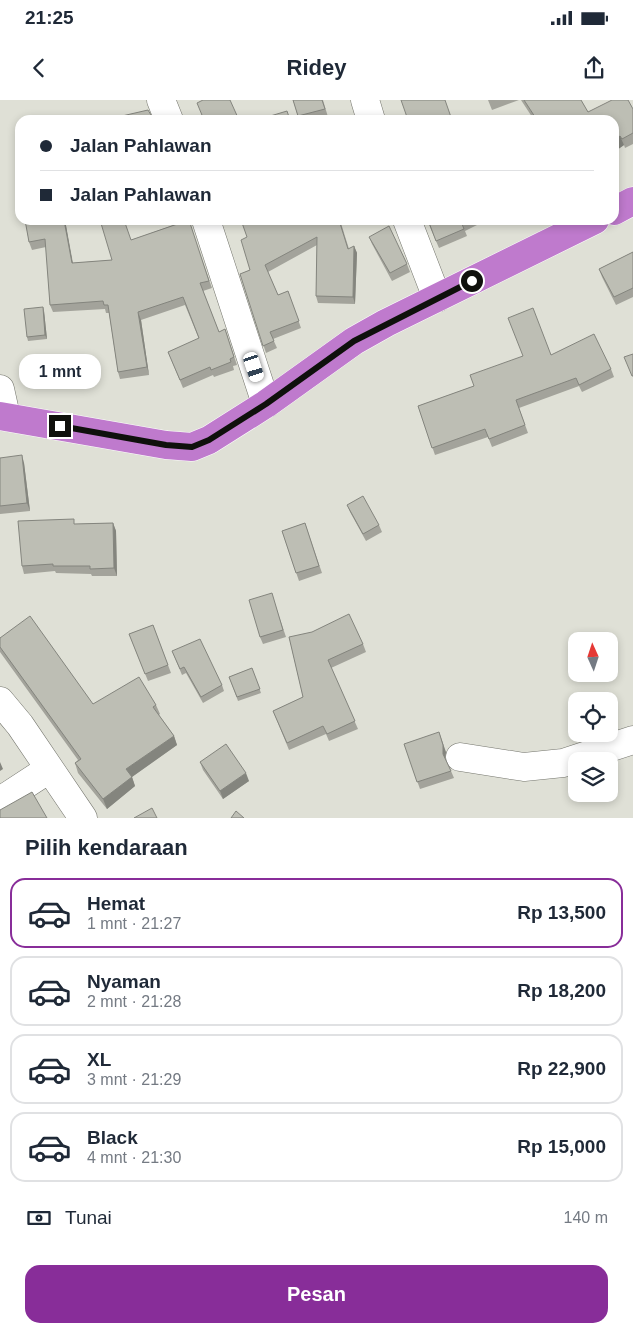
<!DOCTYPE html>
<html lang="id">
<head>
<meta charset="utf-8">
<style>
	body { margin:0; font-family:Helvetica,sans-serif; background:#f2f2f3; color:#1f2937; height:100vh; display:flex; flex-direction:column; font-size:19px; white-space:nowrap }
	* { box-sizing:border-box; margin:0 }
	p { font-size:16px; color:#747a83 }
	.icon { flex:none; width:28px; height:28px; fill:none; stroke:currentColor; stroke-width:2; stroke-linecap:round; stroke-linejoin:round }
	.map { position:relative; height:718px; overflow:hidden }
	.drawer { display:flex; flex-direction:column; background:#fff; flex:1 }
	.drawer>* { flex:none }
	.guide { position:absolute; left:15px; top:15px; width:604px; height:110px; border-radius:15px; box-shadow:0 2px 8px #0003; display:grid; align-content:center; height:110px; padding:0 25px; background:#fff }
	.needle { width:32px; rotate:357deg }
	.controls { position:absolute; left:568px; top:532px; display:grid; gap:10px }
	.controls a { display:grid; place-items:center; width:50px; height:50px; border-radius:10px; background:#fff; box-shadow:0 2px 8px #0003; font-size:25px }
	.end { position:absolute; width:22px; height:22px; margin:-11px; border:6px solid #0f100c; background:#fff; box-shadow:0 0 0 2px #fff }
	.from { border-radius:50% }
	.bubble { position:absolute; height:35px; border-radius:15px; background:#fff; box-shadow:0 2px 8px #0003; font-size:16px; font-weight:700; line-height:35px; text-align:center }
	.car { position:absolute; width:15px; height:30px; margin:-15px -8px; border-radius:6px; box-shadow:0 0 4px 1px #0007; background:linear-gradient(#fff 24%,#345 0 40%,#fff 0 76%,#345 0 86%,#fff 0) }
	.guide b { display:flex; align-items:center; gap:18px; height:48px; font-size:19px }
	.guide b+b { border-top:1px solid #e0e1e3 }
	.guide i { width:12px; height:12px; background:#1f2937 }
	ul { padding:0; list-style:none }
	li { display:flex; align-items:center; gap:15px; height:70px; margin:0 10px 8px; padding:0 15px; border:2px solid #e0e1e3; border-radius:15px }
	li div { flex:1 }
	li b { display:block; font-size:19px }
	li em { font-style:normal; font-weight:700 }
	li.selected { border-color:#882d99 }
	li>.icon { width:45px; height:45px; stroke-width:1.5 }
	h2 { padding:0 25px; font-size:22px; line-height:60px }
	.pay { display:flex; align-items:center; gap:12px; height:55px; padding:0 25px; font-size:19px }
	.pay p { margin-inline-start:auto }
	.primary-button { display:flex; gap:10px; margin-top:auto; padding:10px 25px }
	.primary-button a { flex:1; height:58px; border-radius:15px; background:#882d99; color:#fff; font-size:20px; font-weight:700; line-height:58px; text-align:center }
	.status { display:flex; justify-content:space-between; align-items:center; height:35px; padding:0 25px; background:#fff; direction:ltr }
	.status svg { height:14px; fill:currentColor }
	header { display:flex; justify-content:space-between; align-items:center; height:65px; padding:0 25px; background:#fff; font-size:22px; font-weight:700 }
	.map>svg:first-child { display:block }
	.lines { fill:none; stroke-linecap:round; stroke-linejoin:round }
	.street-casing { stroke:#74756d; stroke-width:29 }
	.highway-casing { stroke:#fff; stroke-width:29 }
	.street { stroke:#fff; stroke-width:28 }
	.highway { stroke:#bf7acd; stroke-width:28 }
	.wall { fill:#a3a39b }
	.shaded-wall { fill:#84857e }
	.building { fill:#bdbeb4; stroke:#84857e }
	.route { stroke:#0f100c; stroke-width:6 }
</style>
</head>
<body>
<div class="status"><b>21:25</b><svg viewBox="0 0 49 12"><path d="M0 12V9h3v3zM5 12V6h3v6zM10 12V3h3v9zM15 12V0h3v12zM26 1h20v11H26zM47 4h2v5h-2z"/></svg></div>
<header><svg class="icon" aria-label="back" viewBox="0 0 24 24"><path d="M15 5l-7 7 7 7"/></svg>Ridey<svg class="icon" aria-label="share" viewBox="0 0 24 24"><path d="M12 15V3M7 8l5-5 5 5M5 13v7h14v-7"/></svg></header>
<div class="map">
<svg width="633" height="718" viewBox="0 0 633 718">
	<rect width="100%" height="100%" fill="#dfe0d6"/>
	<g class="lines">
		<!-- street casing -->
		<g class="street-casing">
			<path id="street" d="M161 0 169 20
				M365 0 371 20
				M206 120 266 304
				M407 120 437 198
				M0 289 6 316
				M0 601 20 625 83 718
				M460 657 524 667 563 663 633 640
				M0 701 49 669"/>
		</g>
		<!-- highway casing -->
		<g class="highway-casing">
			<path id="highway" d="M614 111 633 101
				M0 316 166 345 192 347 209 340 266 304 354 241 386 223 595 120"/>
		</g>
		<!-- street -->
		<use href="#street" class="street"/>
		<!-- highway -->
		<use href="#highway" class="highway"/>
	</g>
	<!-- wall -->
	<path class="wall" d="M293 0H323L328 17 316 20H299Z
		M488 0H519L492 10Z
		M521 0H581L588 12 633 9V44L625 48 624 45 614 52V20H534Z
		M25 120H65L73 163 112 160 131 140 188 120 212 188 203 191 219 232 225 229 237 265 233 266 234 270 214 277 213 275 183 288 168 252 199 239 185 205 141 220 149 275 120 279 118 272 109 213H106L105 209 53 212 50 205 46 147 32 150 29 142Z
		M340 120 349 149 354 146 357 153 355 204 318 203 316 196 317 145 268 172 278 195 288 191 301 228 273 239 277 248 266 253 240 174 250 170Z
		M427 120H487L465 131 467 136 439 148Z
		M369 137 407 164 410 172 392 181 372 144Z
		M633 152V197L616 205 602 177 599 169Z
		M43 207 44 211 47 239 28 241 27 237Z
		M551 255 611 269 614 277 582 292 579 286 519 308 528 333 492 347 488 337 435 355 418 306 474 286Z
		M0 358 24 363 30 411 0 414Z
		M347 405 379 425 382 432 366 441 350 412Z
		M113 423 116 431 117 476H92L91 474 56 473 55 471 24 474 22 466 75 424Z
		M305 423 322 473 299 481 282 431Z
		M274 501 286 537 263 544 260 537Z
		M153 525 171 573 148 581 129 534Z
		M289 537 363 544 366 552 331 568 358 629 329 641 326 634 289 650 273 611 303 597Z
		M0 538 93 604 156 605 160 614 159 615 174 636 177 645 132 677 135 686 107 709 78 673 75 663 78 660 0 552Z
		M172 551 222 585 224 591 203 603 186 573 182 575Z
		M252 568 261 593 238 601 229 577Z
		M404 644 446 652 445 660 451 671 454 678 420 689Z
		M200 662 249 681 223 699 203 670Z"/>
	<!-- shaded-wall -->
	<path class="shaded-wall" d="M620 36 624 45 614 52V40Z
		M64 120H65L74 171 72 163Z
		M354 146 357 153 355 204 353 197Z
		M43 207 44 211 47 239 45 235Z
		M138 212 141 220 149 275 147 267Z
		M22 355 24 363 30 411 27 403Z
		M113 423 116 431 117 476 114 468Z
		M439 632 446 652 445 662 443 654Z
		M174 636 177 645 129 679 126 669Z
		M0 662 3 669 0 671Z
		M246 673 249 681 223 699 220 691Z
		M132 677 135 686 107 709 103 699Z"/>
	<!-- building -->
	<path class="building" d="M203 0H230L239 20H204L197 3Z
		M293 0H322L325 9 298 16Z
		M401 0H445L452 20H408Z
		M524 0H581L588 12 612 0H628L633 9V33L622 39 620 36 614 40V20H537Z
		M148 10 154 20H109V19Z
		M287 11 290 20H257Z
		M25 120H64L72 163 112 160 100 120H124L131 140 189 120 209 181 200 183 219 232 225 229 234 257 230 259 231 262 211 270 210 267 180 280 168 252 199 238 183 197 138 212 147 267 118 272 108 205H104L103 201 50 205 45 139 29 142Z
		M241 120H339L348 149 354 146 353 197 316 196 317 137 265 165 278 195 288 191 299 221 270 232 274 241 263 246 240 174 250 170 241 140 247 137Z
		M428 120H471L462 124 464 129 436 141Z
		M389 126 407 164 390 173 369 137Z
		M633 152V188L614 197 599 169Z
		M43 207 45 235 27 237 24 209Z
		M533 208 551 255 594 234 611 269 579 285 576 278 516 300 525 325 489 339 485 329 432 348 418 306 474 286 470 275 523 256 508 218Z
		M633 254V276H632L624 257Z
		M22 355 27 403 0 406V358Z
		M363 396 379 425 363 434 347 405Z
		M74 419V424L113 423 114 468 90 469V466H53V464L22 466 18 421Z
		M305 423 319 466 296 473 282 431Z
		M272 493 283 530 260 537 249 500Z
		M349 514 363 544 328 560 355 621 327 634 323 626 287 643 273 611 303 597 289 537 312 532Z
		M30 516 93 604 139 577 156 605 153 607 174 636 126 669 132 677 103 699 75 663 81 659 0 547V538Z
		M153 525 168 565 145 574 129 534Z
		M200 539 222 585 201 597 184 567 180 569 172 551Z
		M252 568 260 589 237 597 229 577Z
		M439 632 443 645V654L451 671 417 682 404 644Z
		M226 644 246 673 220 691 200 662Z
		M32 692 47 718H0V710Z
		M152 708 157 718H134Z
		M236 711 244 718H231Z"/>
	<g class="lines">
		<!-- route -->
		<path class="route" d="M60 326 166 345 192 347 209 340 266 304 354 241 472 181"/>
	</g>
</svg>
<div class="controls">
<a><svg class="needle" viewBox="-14 -14 28 28"><path d="M0-13l5 13h-10z" fill="#e53935"/><path d="M0 13l5-13h-10z" fill="#747a83"/></svg></a>
<a><svg class="icon" aria-label="locate" viewBox="0 0 24 24"><circle cx="12" cy="12" r="6"/><path d="M12 2v4M12 18v4M2 12h4M18 12h4"/></svg></a>
<a><svg class="icon" aria-label="layers" viewBox="0 0 24 24"><path d="M12 4l9 5-9 5-9-5zM3 14l9 5 9-5"/></svg></a>
</div>
<i class="end from" style="left:472px;top:181px"></i>
<i class="end" style="left:60px;top:326px"></i>
<div class="bubble" style="left:19px;top:254px;width:82px">1 mnt</div>
<i class="car" style="left:254px;top:267px;rotate:162deg"></i>
<div class="guide">
<b><i class="from"></i>Jalan Pahlawan</b>
<b><i></i>Jalan Pahlawan</b>
</div>
</div>
<section class="drawer">
<h2>Pilih kendaraan</h2>
<ul>
<li class="selected"><svg class="icon" aria-label="car" viewBox="0 0 24 24"><path d="M5 17H2v-5l4-1 3-4h7l3 4 3 1v5h-3M9 17h6M6 11h13"/><circle cx="7" cy="17" r="2"/><circle cx="17" cy="17" r="2"/></svg><div><b>Hemat</b><p>1 mnt · 21:27</p></div><em>Rp 13,500</em></li>
<li><svg class="icon" aria-label="car" viewBox="0 0 24 24"><path d="M5 17H2v-5l4-1 3-4h7l3 4 3 1v5h-3M9 17h6M6 11h13"/><circle cx="7" cy="17" r="2"/><circle cx="17" cy="17" r="2"/></svg><div><b>Nyaman</b><p>2 mnt · 21:28</p></div><em>Rp 18,200</em></li>
<li><svg class="icon" aria-label="car" viewBox="0 0 24 24"><path d="M5 17H2v-5l4-1 3-4h7l3 4 3 1v5h-3M9 17h6M6 11h13"/><circle cx="7" cy="17" r="2"/><circle cx="17" cy="17" r="2"/></svg><div><b>XL</b><p>3 mnt · 21:29</p></div><em>Rp 22,900</em></li>
<li><svg class="icon" aria-label="car" viewBox="0 0 24 24"><path d="M5 17H2v-5l4-1 3-4h7l3 4 3 1v5h-3M9 17h6M6 11h13"/><circle cx="7" cy="17" r="2"/><circle cx="17" cy="17" r="2"/></svg><div><b>Black</b><p>4 mnt · 21:30</p></div><em>Rp 15,000</em></li>
</ul>
<div class="pay"><svg class="icon" aria-label="cash" viewBox="0 0 24 24"><path d="M3 7h18v10H3z"/><circle cx="12" cy="12" r="2"/></svg>Tunai<p>140 m</p></div>
<div class="primary-button"><a>Pesan</a></div>
</section>
</body>
</html>
